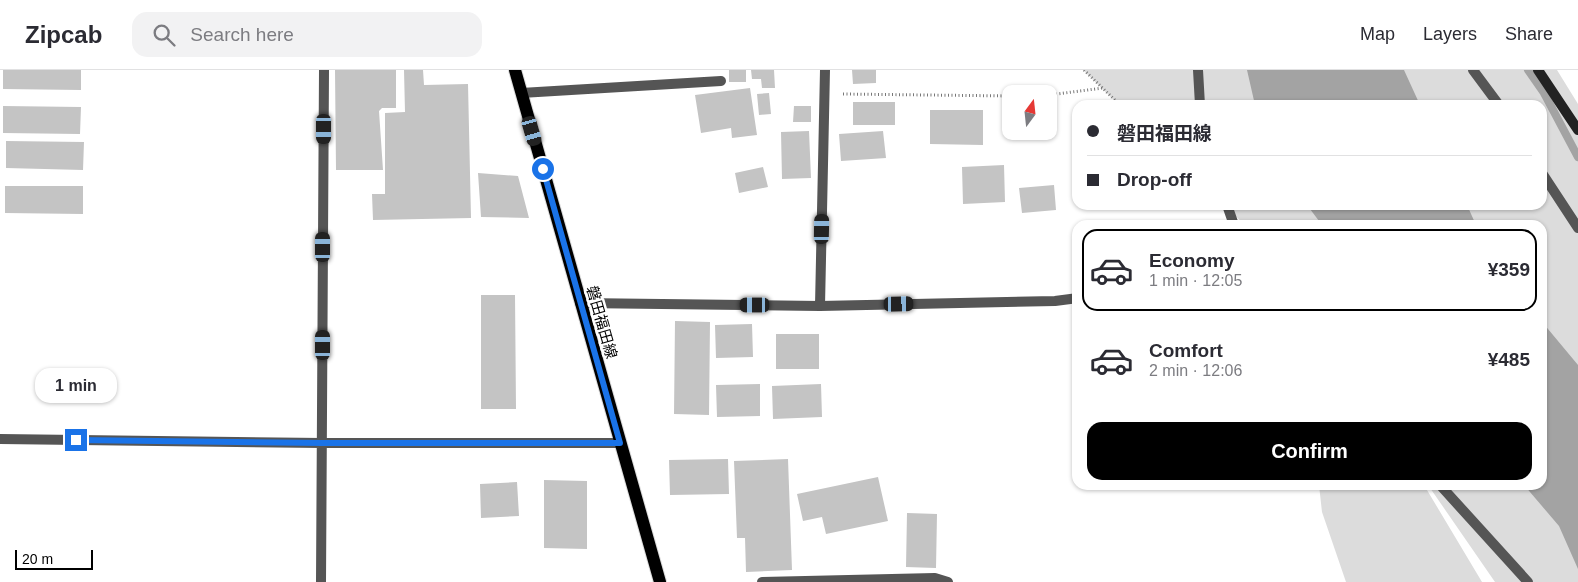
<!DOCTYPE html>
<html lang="en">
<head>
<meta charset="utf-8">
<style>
	body { margin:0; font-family:Helvetica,"Noto Sans JP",sans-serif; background:#f2f2f3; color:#2b2b33; height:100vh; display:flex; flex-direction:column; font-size:19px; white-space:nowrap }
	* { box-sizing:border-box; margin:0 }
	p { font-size:16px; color:#7c7c81 }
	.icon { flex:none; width:28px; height:28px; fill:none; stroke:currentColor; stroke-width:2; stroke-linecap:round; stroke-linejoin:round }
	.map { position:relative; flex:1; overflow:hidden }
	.sheet { position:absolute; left:1072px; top:150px; width:475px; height:270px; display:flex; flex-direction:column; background:#fff; border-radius:15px; box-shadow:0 1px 4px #0004 }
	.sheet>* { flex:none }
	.top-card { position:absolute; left:1072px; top:30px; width:475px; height:110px; border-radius:15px; box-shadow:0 1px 4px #0004; display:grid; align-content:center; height:110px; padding:0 15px; background:#fff }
	.needle { width:32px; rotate:15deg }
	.buttons { position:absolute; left:1002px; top:15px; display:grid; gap:10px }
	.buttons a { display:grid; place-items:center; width:55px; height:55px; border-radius:10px; background:#fff; box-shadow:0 1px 4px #0004; font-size:25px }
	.scale { position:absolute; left:15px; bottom:12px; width:78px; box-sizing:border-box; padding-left:5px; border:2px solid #000; border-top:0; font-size:14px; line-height:18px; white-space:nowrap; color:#000; -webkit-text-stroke:4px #fff; paint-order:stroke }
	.end { position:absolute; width:22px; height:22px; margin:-11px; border:6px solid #1a73e8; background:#fff; box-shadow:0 0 0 2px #fff }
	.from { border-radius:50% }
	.bubble { position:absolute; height:35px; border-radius:15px; background:#fff; box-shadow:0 1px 4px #0004; font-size:16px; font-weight:700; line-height:35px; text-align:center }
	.car { position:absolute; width:15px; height:30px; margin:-15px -8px; border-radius:6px; box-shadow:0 0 4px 1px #0007; background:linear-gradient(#222 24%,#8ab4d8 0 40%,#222 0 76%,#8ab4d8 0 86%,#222 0) }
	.top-card b { display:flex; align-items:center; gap:18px; height:48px; font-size:19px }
	.top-card b+b { border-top:1px solid #e1e1e2 }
	.top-card i { width:12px; height:12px; background:#2b2b33 }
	ul { padding:9px 0 0; list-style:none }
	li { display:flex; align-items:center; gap:15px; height:82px; margin:0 10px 8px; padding:0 5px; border:2px solid transparent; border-radius:15px }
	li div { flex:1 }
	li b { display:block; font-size:19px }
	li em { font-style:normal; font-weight:700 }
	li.selected { border-color:#000 }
	li>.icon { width:45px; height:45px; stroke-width:1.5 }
	.button { display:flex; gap:10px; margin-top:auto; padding:10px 15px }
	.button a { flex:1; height:58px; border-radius:15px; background:#000; color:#fff; font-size:20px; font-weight:700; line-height:58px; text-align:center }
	header { display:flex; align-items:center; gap:30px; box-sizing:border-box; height:70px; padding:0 25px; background:#fff; border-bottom:1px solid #e1e1e2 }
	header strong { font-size:24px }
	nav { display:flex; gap:28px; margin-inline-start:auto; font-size:18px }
	.search { width:350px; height:45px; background:#f2f2f3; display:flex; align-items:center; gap:12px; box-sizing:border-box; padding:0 18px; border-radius:15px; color:#7c7c81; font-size:19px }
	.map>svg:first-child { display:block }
	.green { fill:#dcdcdc }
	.water { fill:#a3a3a3 }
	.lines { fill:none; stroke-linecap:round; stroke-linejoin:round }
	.stream { stroke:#a3a3a3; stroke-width:8 }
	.building { fill:#c4c4c4 }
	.primary-casing { stroke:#dbdbdb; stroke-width:14 }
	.path { stroke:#777; stroke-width:3; stroke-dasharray:1 2.5; stroke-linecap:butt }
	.street { stroke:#555; stroke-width:10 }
	.secondary { stroke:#222; stroke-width:10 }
	.primary { stroke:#000; stroke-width:12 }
	.route { stroke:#1a73e8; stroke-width:6 }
	.labels { text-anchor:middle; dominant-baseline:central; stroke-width:5; stroke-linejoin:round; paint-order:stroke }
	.street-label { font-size:15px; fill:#000; stroke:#fff }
</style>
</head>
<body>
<header>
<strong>Zipcab</strong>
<div class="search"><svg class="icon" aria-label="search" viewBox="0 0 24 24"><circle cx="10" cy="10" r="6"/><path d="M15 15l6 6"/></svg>Search here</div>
<nav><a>Map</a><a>Layers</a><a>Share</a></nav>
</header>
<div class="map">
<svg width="1578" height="512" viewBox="0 0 1578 512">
	<rect width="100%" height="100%" fill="#fff"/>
	<!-- green -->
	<path class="green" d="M1083 0H1557L1578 34V512H1495L1428 415H1542V155H1245L1224 135H1542V35H1119Z
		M1319 415H1424L1482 512H1346L1322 442Z"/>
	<!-- water -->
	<path class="water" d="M1247 0H1404L1420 35H1255Z
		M1307 135H1467L1476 155H1322Z
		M1543 253 1578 295V499L1559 456 1524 415H1542Z"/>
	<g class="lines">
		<!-- stream -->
		<path class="stream" d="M1528 0 1544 23 1578 87"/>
	</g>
	<!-- building -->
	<path class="building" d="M3 0H81V20L3 19Z
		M335 0H396V38H382L379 41 383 100H336Z
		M404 0H423L424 15 468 14 471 148 373 150 372 124H385V43L405 42Z
		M729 0H746V12H729Z
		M751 0H774L775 18H762L761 9H752Z
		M852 0H876V13L853 14Z
		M750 18 757 65 732 68 731 58 701 63 695 25Z
		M769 23 771 44 759 45 757 24Z
		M853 32H895V55H853Z
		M3 36 81 37 80 64 3 63Z
		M794 36H811V52H793Z
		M930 40H983V75L930 74Z
		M809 61 811 108 782 109 781 62Z
		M883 61 886 88 841 91 839 64Z
		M6 71 84 72 83 100 6 98Z
		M1004 95 1005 132 963 134 962 97Z
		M763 97 768 117 739 123 735 103Z
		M478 103 518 106 529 148 481 147Z
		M1054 115 1056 140 1022 143 1019 118Z
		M5 116H83V144L5 143Z
		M481 225H515L516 339H481Z
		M675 251 710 252 709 345 674 344Z
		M752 254 753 287 716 288 715 255Z
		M776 264H819V299H776Z
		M760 314V346L717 347 716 315Z
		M821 314 822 347 773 349 772 316Z
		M728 389 729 424 670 425 669 390Z
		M788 389 792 500 746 502 745 468H737L734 391Z
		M878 407 888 451 826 464 822 447 803 451 797 424Z
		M544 410 587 411V479L544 478Z
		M517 412 519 446 481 448 480 414Z
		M907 443 937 444 936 498 906 497Z"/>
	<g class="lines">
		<!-- primary casing -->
		<g class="primary-casing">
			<path id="primary" d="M515 0 660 512"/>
		</g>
		<!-- path -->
		<path class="path" d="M1084 0 1120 35
			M843 24 1011 26
			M1049 25 1103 18"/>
		<!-- street -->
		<path class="street" d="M1198 0 1200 35
			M1473 0 1499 35
			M521 23 721 11
			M1542 103 1578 158
			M1227 135 1234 155
			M580 233 820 236 1055 231 1078 228
			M820 236 825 0
			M0 369 322 373H620
			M1440 415 1528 512
			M321 512 324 0
			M762 512 935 508 948 512"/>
		<!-- secondary -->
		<path class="secondary" d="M1538 0 1578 60"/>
		<!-- primary -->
		<use href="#primary" class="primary"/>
	</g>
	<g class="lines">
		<!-- route -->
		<path class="route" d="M76 370 322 373H620L543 99"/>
	</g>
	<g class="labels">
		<!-- street labels -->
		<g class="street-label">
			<text transform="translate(602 252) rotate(74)">磐田福田線</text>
		</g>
	</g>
</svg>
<div class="buttons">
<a><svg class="needle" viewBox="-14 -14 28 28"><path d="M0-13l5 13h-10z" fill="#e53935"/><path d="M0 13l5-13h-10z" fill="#7c7c81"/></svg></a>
</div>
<div class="scale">20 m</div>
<i class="end from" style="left:543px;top:99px"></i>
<i class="end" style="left:76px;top:370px"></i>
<div class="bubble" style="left:35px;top:298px;width:82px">1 min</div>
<i class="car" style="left:324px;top:59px;rotate:180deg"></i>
<i class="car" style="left:532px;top:61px;rotate:164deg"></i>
<i class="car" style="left:822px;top:159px;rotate:1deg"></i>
<i class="car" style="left:323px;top:177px;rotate:0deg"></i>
<i class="car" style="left:899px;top:234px;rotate:89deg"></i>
<i class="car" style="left:755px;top:235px;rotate:270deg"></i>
<i class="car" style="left:323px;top:275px;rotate:0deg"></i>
<div class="top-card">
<b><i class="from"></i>磐田福田線</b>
<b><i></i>Drop-off</b>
</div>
<section class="sheet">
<ul>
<li class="selected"><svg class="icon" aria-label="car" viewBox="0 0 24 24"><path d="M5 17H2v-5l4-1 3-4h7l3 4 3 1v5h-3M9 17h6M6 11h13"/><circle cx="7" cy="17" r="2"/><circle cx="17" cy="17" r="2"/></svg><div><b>Economy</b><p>1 min · 12:05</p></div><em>¥359</em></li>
<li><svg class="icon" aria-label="car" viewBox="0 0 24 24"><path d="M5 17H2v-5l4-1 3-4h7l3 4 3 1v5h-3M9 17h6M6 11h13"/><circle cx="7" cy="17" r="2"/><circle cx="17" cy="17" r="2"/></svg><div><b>Comfort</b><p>2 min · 12:06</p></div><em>¥485</em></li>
</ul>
<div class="button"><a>Confirm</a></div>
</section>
</div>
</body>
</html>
